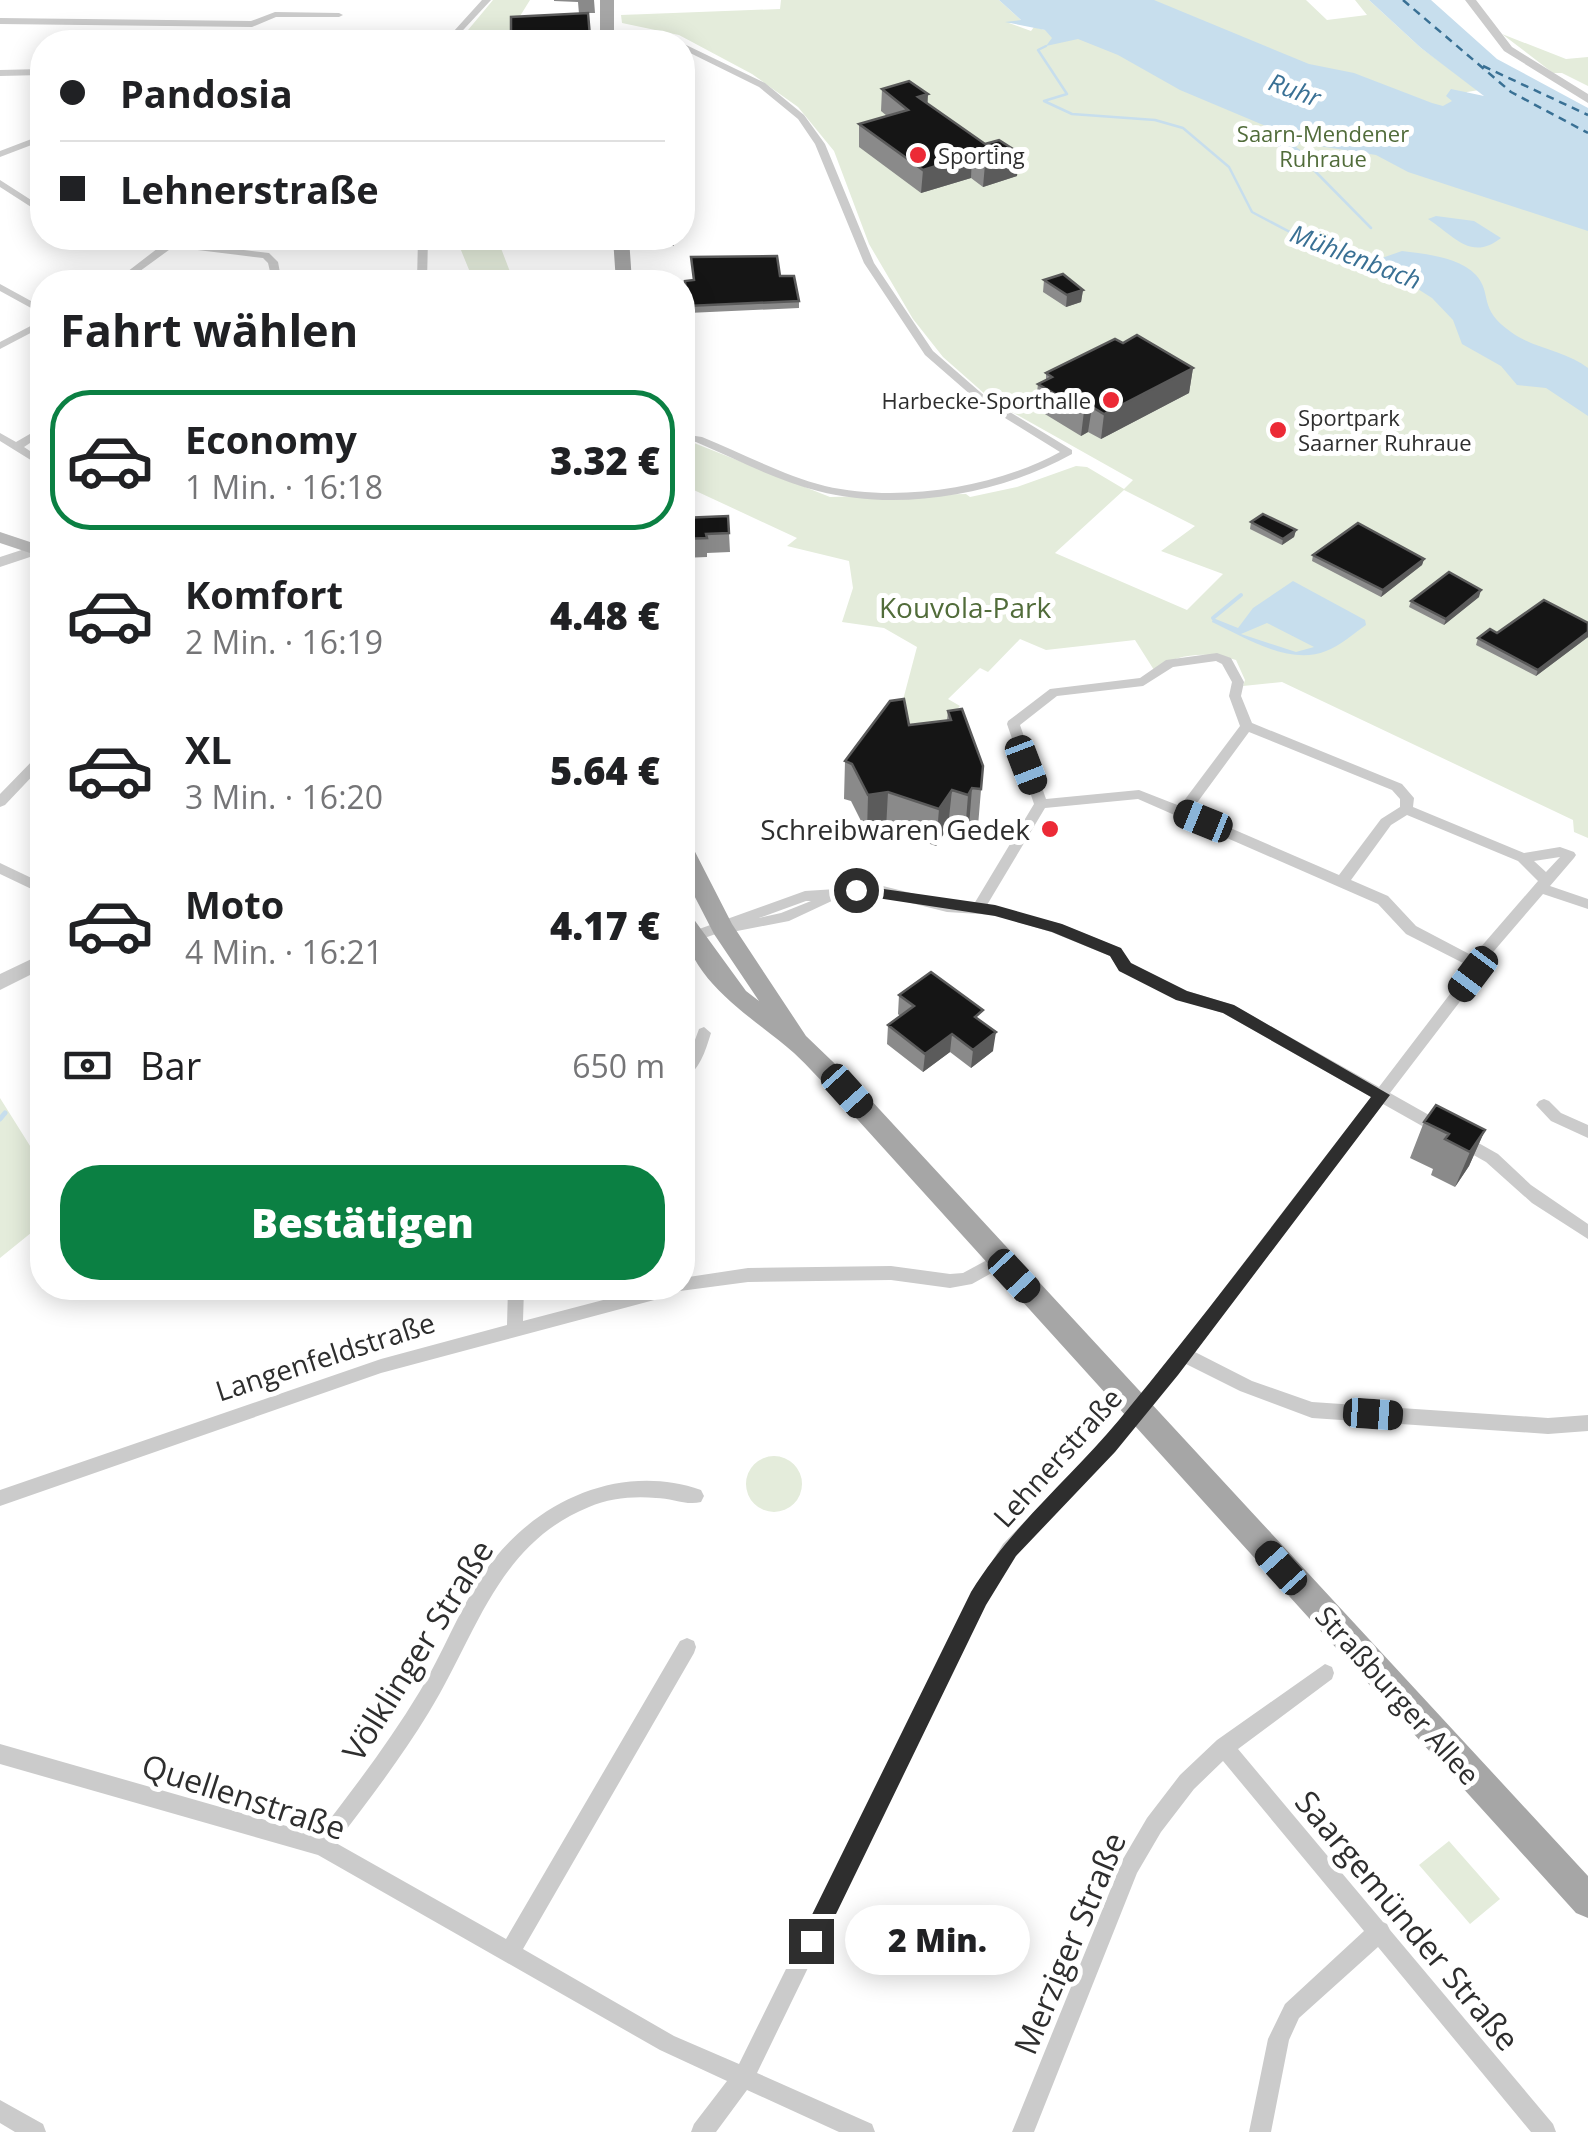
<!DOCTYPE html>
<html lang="de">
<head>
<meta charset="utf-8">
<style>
	body { margin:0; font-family:"Open Sans",sans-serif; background:#f6f6f6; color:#202124; height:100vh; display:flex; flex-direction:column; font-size:38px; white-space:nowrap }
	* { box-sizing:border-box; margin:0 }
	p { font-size:32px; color:#757577 }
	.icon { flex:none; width:55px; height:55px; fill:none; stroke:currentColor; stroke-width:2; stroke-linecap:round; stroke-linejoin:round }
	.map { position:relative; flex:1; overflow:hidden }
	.side { position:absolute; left:30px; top:270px; width:665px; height:1030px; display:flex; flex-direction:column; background:#fff; border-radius:40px; box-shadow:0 5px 25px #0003 }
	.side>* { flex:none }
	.top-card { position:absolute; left:30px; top:30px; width:665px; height:220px; border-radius:40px; box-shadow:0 5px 25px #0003; display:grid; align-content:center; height:220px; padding:0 30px; background:#fff }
	.end { position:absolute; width:45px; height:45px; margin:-22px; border:12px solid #2e2e2e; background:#fff; box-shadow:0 0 0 5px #fff }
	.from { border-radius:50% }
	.bubble { position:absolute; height:70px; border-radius:35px; background:#fff; box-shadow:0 5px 25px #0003; font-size:32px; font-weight:800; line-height:70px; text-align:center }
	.car { position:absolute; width:30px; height:60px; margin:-30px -15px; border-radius:12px; box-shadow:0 0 8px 2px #0007; background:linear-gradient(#222 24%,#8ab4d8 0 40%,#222 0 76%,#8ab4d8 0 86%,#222 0) }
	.top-card b { display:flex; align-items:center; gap:35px; height:95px; font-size:38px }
	.top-card b+b { border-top:2px solid #e0e0e0 }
	.top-card i { width:25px; height:25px; background:#202124 }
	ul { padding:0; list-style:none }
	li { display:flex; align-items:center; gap:30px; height:140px; margin:0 20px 15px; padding:0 10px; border:5px solid transparent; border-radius:40px }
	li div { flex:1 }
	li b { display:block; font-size:38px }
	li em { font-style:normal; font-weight:800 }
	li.on { border-color:#0b8043 }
	li>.icon { width:90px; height:90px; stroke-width:1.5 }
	h2 { padding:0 30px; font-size:45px; line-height:120px }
	.pay { display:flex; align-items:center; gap:25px; height:110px; padding:0 30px; font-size:38px }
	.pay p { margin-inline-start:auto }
	.primary-button { display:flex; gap:20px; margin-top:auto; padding:20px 30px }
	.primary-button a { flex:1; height:115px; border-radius:40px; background:#0b8043; color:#fff; font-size:40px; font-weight:800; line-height:115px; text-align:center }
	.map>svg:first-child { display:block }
	.green { fill:#e4ecdb; fill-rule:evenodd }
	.water { fill:#c7deed; fill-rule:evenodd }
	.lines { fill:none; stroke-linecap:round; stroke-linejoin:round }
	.stream-far2 { stroke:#c7deed; stroke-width:2.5 }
	.stream-far1 { stroke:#c7deed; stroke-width:4 }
	.stream { stroke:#c7deed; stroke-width:5 }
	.ferry { stroke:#397094; stroke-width:2.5; stroke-dasharray:8 6; stroke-linecap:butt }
	.minor { fill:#cbcbcb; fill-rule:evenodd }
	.tertiary { fill:#cbcbcb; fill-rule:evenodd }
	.secondary { fill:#b8b8b8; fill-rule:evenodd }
	.primary { fill:#a6a6a6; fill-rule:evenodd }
	.wall { fill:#8a8a8a }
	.shaded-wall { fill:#5b5b5b }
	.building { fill:#151515; stroke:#5b5b5b; stroke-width:2.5 }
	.route { fill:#2e2e2e }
	.poi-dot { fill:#ec2a36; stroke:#fff; stroke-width:4 }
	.labels { text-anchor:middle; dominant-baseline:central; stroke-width:10; stroke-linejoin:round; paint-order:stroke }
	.far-park-label { font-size:22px; fill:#516c3a; stroke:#fff }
	.far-poi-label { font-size:22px; fill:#2e2e2e; stroke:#fff; text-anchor:start }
	.far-water-label { font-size:25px; font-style:italic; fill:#397094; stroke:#fff }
	.park-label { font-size:28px; fill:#516c3a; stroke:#fff }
	.poi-label { font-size:28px; fill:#2e2e2e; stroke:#fff; text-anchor:end }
	.street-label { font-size:28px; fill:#2e2e2e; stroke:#fff }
	.near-street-label { font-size:32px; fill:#2e2e2e; stroke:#fff }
</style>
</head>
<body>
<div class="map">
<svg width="1588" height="2132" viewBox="0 0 1588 2132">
	<rect width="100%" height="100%" fill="#fff"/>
	<!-- green -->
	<path class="green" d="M493 0H530L504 42H458Z
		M781 0H999L1022 21 1009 23 1031 31 1034 27 1045 30 1065 0H1306L1327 20 1367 15 1355 0H1369L1421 48 1479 90 1467 92 1451 121 1588 169V838L1574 832 1573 820 1282 682 1243 686 1245 680 1236 660C1209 651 1176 653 1154 670L1135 640 1046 650 1020 639 988 672 980 668 948 699 960 706 940 728 907 732 899 715 917 647 884 628 842 622 853 588 849 561 787 546 797 538 683 485V451L694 443 830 497 966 494 970 497 1017 487 1076 466 1087 467 1124 489 1133 480 994 402 943 357 913 319 869 244 834 151 798 107 752 74 679 35 622 23 621 15 780 9ZM1124 490 1195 526 1161 551 1223 574 1187 610 1055 553Z
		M1502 34 1566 59 1588 57V86L1562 73H1553Z
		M456 238H497L514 282H474Z
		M0 1098 42 1165V1224L0 1258Z
		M746 1484a28 28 0 1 1 56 0a28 28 0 1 1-56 0Z
		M1449 1841 1500 1899 1470 1924 1419 1865Z"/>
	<!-- water -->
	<path class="water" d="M999 0H1154L1309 64 1354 73 1432 103 1443 106 1452 101 1446 96 1451 89 1484 96 1421 48 1369 0H1431L1497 59 1588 108V231L1408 172 1376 155 1300 143 1296 147 1307 155 1308 164 1278 152V141L1268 127 1180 90 1118 55 1078 39 1046 46 1052 38 1045 30 1005 22 1021 20Z
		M1436 216 1474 221 1501 238C1471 262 1453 235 1428 219Z
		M1402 251C1425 254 1459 257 1476 275 1493 294 1477 308 1511 332 1534 349 1567 351 1588 368V416L1546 388 1517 385 1501 366 1462 344 1453 320 1432 298 1380 265 1382 258Z
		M1293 581 1365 620 1366 625C1354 633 1340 646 1326 651 1289 666 1244 637 1212 622L1213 618 1238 628 1253 608ZM1267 623 1314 647 1296 652 1241 634Z"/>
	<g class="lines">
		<!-- stream-far2 -->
		<path class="stream-far2" d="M1046 46 1038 50 1067 94 1044 101 1072 114 1155 120 1183 128 1229 167 1252 212 1307 241 1385 265
			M1308 164 1371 228"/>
		<!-- stream-far1 -->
		<path class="stream-far1" d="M1213 618 1241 595"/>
		<!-- stream -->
		<path class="stream" d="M0 1119 5 1113"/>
		<!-- ferry -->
		<path class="ferry" d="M1403 0 1511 92 1588 133
			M1483 66 1588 115"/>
		<!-- minor -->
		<path class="minor" d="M482 0H491L452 42H444Z
			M275 12 339 13 343 15 339 17H276L252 27 0 24V18L251 21Z
			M607 31 659 32 682 42H671L658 38 604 36 603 34Z
			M682 43 765 83 804 115 825 144 874 263 933 351 987 398 1072 450V454C999 495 899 512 818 491 775 480 736 459 696 442L682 440V434L702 437C742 453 782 475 825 486 898 503 995 488 1060 452L979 402 925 355 864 263 815 144 798 119 759 87 682 49Z
			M42 69V75L0 76V70Z
			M42 135V141L0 157V151Z
			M0 180 42 207V214L0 187Z
			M120 238 169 240 174 238 179 242 269 253 278 262 281 278 272 280 268 263 263 258 173 247 125 282H114L162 245 125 241Z
			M418 238H428L427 282H417Z
			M0 284 42 307V314L0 291Z
			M42 320V327L0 349V342Z
			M42 427V435L24 447 42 459V467L0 441V433L16 442Z
			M1217 653 1231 658 1244 682 1241 696 1252 723 1402 784 1414 798 1413 807 1524 853 1560 847 1574 852 1576 855 1574 858 1550 886 1588 899V909L1543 894 1482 965 1478 978 1390 1093 1498 1154 1531 1185 1588 1224V1239L1532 1203 1486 1162 1383 1104 1195 1352 1252 1381 1312 1402 1548 1418 1588 1415V1431L1548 1434 1312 1418 1240 1391 1186 1364 1114 1451 1015 1556 984 1605 757 2073 872 2124 875 2132H839L747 2090 716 2132H691L694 2124 727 2081 660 2050 318 1855 0 1764V1744L318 1835C354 1788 390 1741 420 1691 443 1653 458 1612 482 1576 529 1504 617 1461 701 1490L704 1496 701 1502C687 1506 671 1498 656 1498 634 1496 610 1498 589 1507 497 1544 476 1636 429 1712 401 1758 369 1800 336 1843L506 1939 680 1641 687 1638 694 1641 696 1647 694 1653 523 1949 674 2036 739 2064 972 1593 1003 1544 1102 1441 1166 1364 1371 1097 1223 1013 1177 999 1120 971 1110 956 1051 932 995 915 947 912 883 896 836 899 789 921 732 932 727 930 693 942 686 937 688 933 805 891 883 886 947 902 974 904 1034 804 1007 724 1008 721 1050 689 1140 678 1166 660ZM1216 661 1222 664 1232 682 1229 696 1240 726 1180 806 1139 790 1046 799 1020 725 1057 696 1143 686 1173 667ZM1249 732 1392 790 1400 799V807L1381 819 1339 875 1191 811ZM1138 799 1378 904 1406 934 1467 965 1466 973 1379 1087 1233 1005 1187 991 1130 963 1120 948 1061 924 987 905 1045 808ZM1407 815 1518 861 1538 881 1473 956 1416 926 1388 896 1351 880 1391 825ZM1560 857 1546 872 1534 861ZM806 901H811L781 913 759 918Z
			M42 755V766L5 805 0 807V794L37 756Z
			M0 863 42 883V894L0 874Z
			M704 1027 711 1033C705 1052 700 1070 682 1081V1064L689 1056 699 1029Z
			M1544 1099 1549 1101 1561 1113 1588 1125V1138L1551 1121 1536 1105 1539 1101Z
			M1000 1253 1006 1255 1008 1260 1006 1265 972 1284 950 1288 891 1280 748 1282 680 1291 673 1295 381 1373 0 1506V1490L381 1359 507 1325 508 1288H524L523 1321 649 1288H682V1278L748 1268 891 1266 950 1274 963 1273Z
			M1325 1664 1332 1667 1334 1673 1332 1679 1238 1749 1383 1922 1387 1924 1390 1930 1553 2124 1556 2132H1531L1378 1947 1299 2018 1289 2040 1271 2132H1249L1268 2039 1285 2004 1364 1931 1223 1761 1194 1789 1161 1832 1137 1873 1034 2132H1012L1123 1859 1147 1818 1180 1775 1217 1740Z
			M0 2100 43 2124 46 2132H15L0 2123Z"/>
		<!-- tertiary -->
		<path class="tertiary" d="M1465 0H1476L1512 47 1588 94V103L1504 51Z
			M37 545 42 547V553L0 567V557Z
			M42 954V969L0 990V974Z"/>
		<!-- secondary -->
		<path class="secondary" d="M0 532 42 546V557L0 543Z"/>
		<!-- primary -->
		<path class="primary" d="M600 0H614V42H600Z
			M613 238H629L632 282H616Z
			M682 840 690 842 732 924 806 1036 856 1084 1588 1876V1918L1576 1913 838 1098C823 1083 809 1067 794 1053 749 1014 682 978 682 912L690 914 746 991 759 1001 714 934 682 872Z"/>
	</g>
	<!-- wall -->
	<path class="wall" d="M554 0H594L595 13H588L591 42H511L579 14 578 2 554 1Z
		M882 89 928 104 985 144 1019 153 1017 176 983 187 971 178 921 193 859 147V124L887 116 881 111Z
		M659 238H673L674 246H660Z
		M780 276 799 301V308L688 313 685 281Z
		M1044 280 1083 290 1081 302 1066 307 1043 292Z
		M1123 343 1193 368 1189 393 1101 439 1088 432 1081 436 1035 408 1038 384 1046 380V373Z
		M682 518 729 533 730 552 707 553V557L682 558Z
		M1251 522 1296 530 1294 537 1282 545 1250 529Z
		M1313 555 1424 559 1422 565 1381 597 1312 561Z
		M1479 597 1444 625 1409 607 1411 601Z
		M1588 623V637L1536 676 1476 645 1478 638 1497 633Z
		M948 711 983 766 978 826H969L965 833 948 827 936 846 886 829 867 833 851 801 844 799 845 761 947 720Z
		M899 995 982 1022 993 1051 971 1068 950 1052 923 1072 887 1044 888 1025 900 1016 898 1014Z
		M1424 1122 1485 1130 1469 1166 1455 1187 1431 1175 1433 1169 1410 1158Z"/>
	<!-- shaded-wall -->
	<path class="shaded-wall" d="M928 94 927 117 918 97Z
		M1019 153 1017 176 983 187 985 164Z
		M972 155 971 178 921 193 923 170Z
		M1083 290 1081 302 1066 307 1067 295Z
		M1193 368 1189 393 1101 439 1104 414Z
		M1092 407 1088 432 1081 436 1084 411Z
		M1296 530 1294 537 1282 545 1283 539Z
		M1424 559 1422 565 1381 597 1383 590Z
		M1481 590 1479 597 1444 625 1446 619Z
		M1588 632V637L1536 676 1538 670Z
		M972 788 969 826 965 833 968 795Z
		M952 790 948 827 936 846 939 809Z
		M888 792 886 829 867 833 868 795Z
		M996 1032 993 1051 971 1068 973 1050Z
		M952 1034 950 1052 923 1072 925 1054Z
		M1485 1130 1469 1166 1455 1187 1470 1152Z"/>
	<!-- building -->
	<path class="building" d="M588 13 590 37 570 38 560 42H511V17Z
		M909 81 928 94 918 97 985 144 999 140 1019 153 985 164 972 155 923 170 859 124 908 110 882 89Z
		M777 256 780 276H794L799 301 687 306 685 281 694 280 691 257Z
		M1063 274 1083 290 1067 295 1044 280Z
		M1137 335 1193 368 1104 414 1092 407 1084 411 1038 384 1052 377 1046 373 1115 339 1123 343Z
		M1263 514 1296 530 1283 539 1251 522Z
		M728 516 729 533 706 534 707 538 682 539V518Z
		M1358 523 1424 559 1383 590 1313 555Z
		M1449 572 1481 590 1446 619 1411 601Z
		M1544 600 1588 623V632L1538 670 1478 638 1490 629 1497 633Z
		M904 699 909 725 951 720 948 711 962 709 983 766 981 789 972 788 968 795 952 790 939 809 888 792 868 795 852 764 845 761 890 701Z
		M931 972 983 1010 975 1017 996 1032 973 1050 952 1034 925 1054 888 1025 914 1006 899 995Z
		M1436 1105 1485 1130 1470 1152 1445 1139 1449 1134 1424 1122Z"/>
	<!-- route -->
	<path class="route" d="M856 885 995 905 1062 924 1121 948 1131 963 1187 991 1234 1005 1390 1095 1178 1375 1115 1452 1016 1556 986 1605 819 1949 811 1952 803 1949V1933L971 1592C1014 1523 1068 1481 1119 1420 1206 1315 1288 1205 1371 1097L1223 1013 1176 1000 1119 971 1110 956 1052 932 995 916 851 894 849 890Z"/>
	<!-- markers -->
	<g class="poi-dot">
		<circle cx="918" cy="155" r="10"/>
		<circle cx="1111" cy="400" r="10"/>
		<circle cx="1278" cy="430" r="10"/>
		<circle cx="1050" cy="829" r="10"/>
	</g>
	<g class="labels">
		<!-- far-park labels -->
		<g class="far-park-label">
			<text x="1323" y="133">Saarn-Mendener<tspan x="1323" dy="25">Ruhraue</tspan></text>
		</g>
		<!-- far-poi labels -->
		<g class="far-poi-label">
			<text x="938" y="155">Sporting</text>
			<text x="1091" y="400" text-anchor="end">Harbecke-Sporthalle</text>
			<text x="1298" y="417">Sportpark<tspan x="1298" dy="25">Saarner Ruhraue</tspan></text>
		</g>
		<!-- far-water labels -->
		<g class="far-water-label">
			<text transform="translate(1295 89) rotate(20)">Ruhr</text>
			<text transform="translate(1356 256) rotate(21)">Mühlenbach</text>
		</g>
		<!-- park labels -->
		<g class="park-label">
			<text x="965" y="607">Kouvola-Park</text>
		</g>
		<!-- poi labels -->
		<g class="poi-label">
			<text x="1030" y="829">Schreibwaren Gedek</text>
		</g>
		<!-- street labels -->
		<g class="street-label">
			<text transform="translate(325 1356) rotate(-18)">Langenfeldstraße</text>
			<text transform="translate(1057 1457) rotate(-48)">Lehnerstraße</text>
			<text transform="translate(1398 1695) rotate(48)">Straßburger Allee</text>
		</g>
		<!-- near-street labels -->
		<g class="near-street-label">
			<text transform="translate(417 1650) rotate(-58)">Völklinger Straße</text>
			<text transform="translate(244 1796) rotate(18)">Quellenstraße</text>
			<text transform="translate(1408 1920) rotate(50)">Saargemünder Straße</text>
			<text transform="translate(1069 1943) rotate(-67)">Merziger Straße</text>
		</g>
	</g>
</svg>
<i class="end from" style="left:856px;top:890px"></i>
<i class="end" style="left:811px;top:1941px"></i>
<div class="bubble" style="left:845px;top:1905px;width:185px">2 Min.</div>
<i class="car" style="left:1026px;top:765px;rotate:159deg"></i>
<i class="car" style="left:1203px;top:821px;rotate:292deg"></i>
<i class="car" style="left:1473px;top:974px;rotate:217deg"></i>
<i class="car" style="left:847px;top:1091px;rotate:138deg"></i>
<i class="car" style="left:1014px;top:1276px;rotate:137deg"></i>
<i class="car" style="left:1373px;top:1414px;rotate:94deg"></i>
<i class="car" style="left:1281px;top:1568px;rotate:318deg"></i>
<div class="top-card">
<b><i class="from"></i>Pandosia</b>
<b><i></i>Lehnerstraße</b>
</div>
<section class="side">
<h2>Fahrt wählen</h2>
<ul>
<li class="on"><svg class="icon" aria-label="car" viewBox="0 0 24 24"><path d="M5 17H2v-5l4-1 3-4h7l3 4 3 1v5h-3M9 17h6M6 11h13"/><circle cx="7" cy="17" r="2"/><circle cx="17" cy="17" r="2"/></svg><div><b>Economy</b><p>1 Min. · 16:18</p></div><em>3.32 €</em></li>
<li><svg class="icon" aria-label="car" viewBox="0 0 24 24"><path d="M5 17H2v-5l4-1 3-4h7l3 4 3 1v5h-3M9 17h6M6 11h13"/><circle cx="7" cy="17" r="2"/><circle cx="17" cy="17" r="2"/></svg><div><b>Komfort</b><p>2 Min. · 16:19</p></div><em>4.48 €</em></li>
<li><svg class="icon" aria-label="car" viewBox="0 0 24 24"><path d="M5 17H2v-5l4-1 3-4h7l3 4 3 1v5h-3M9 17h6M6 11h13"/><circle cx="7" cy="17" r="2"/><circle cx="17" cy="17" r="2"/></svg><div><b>XL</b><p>3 Min. · 16:20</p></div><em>5.64 €</em></li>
<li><svg class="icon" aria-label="car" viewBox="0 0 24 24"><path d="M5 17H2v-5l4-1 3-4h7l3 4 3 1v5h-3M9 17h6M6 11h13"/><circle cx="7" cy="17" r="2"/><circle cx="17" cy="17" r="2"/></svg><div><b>Moto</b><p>4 Min. · 16:21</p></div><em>4.17 €</em></li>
</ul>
<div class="pay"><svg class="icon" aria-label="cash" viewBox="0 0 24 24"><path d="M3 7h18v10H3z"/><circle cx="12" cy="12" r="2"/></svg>Bar<p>650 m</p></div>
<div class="primary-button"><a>Bestätigen</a></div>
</section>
</div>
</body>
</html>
